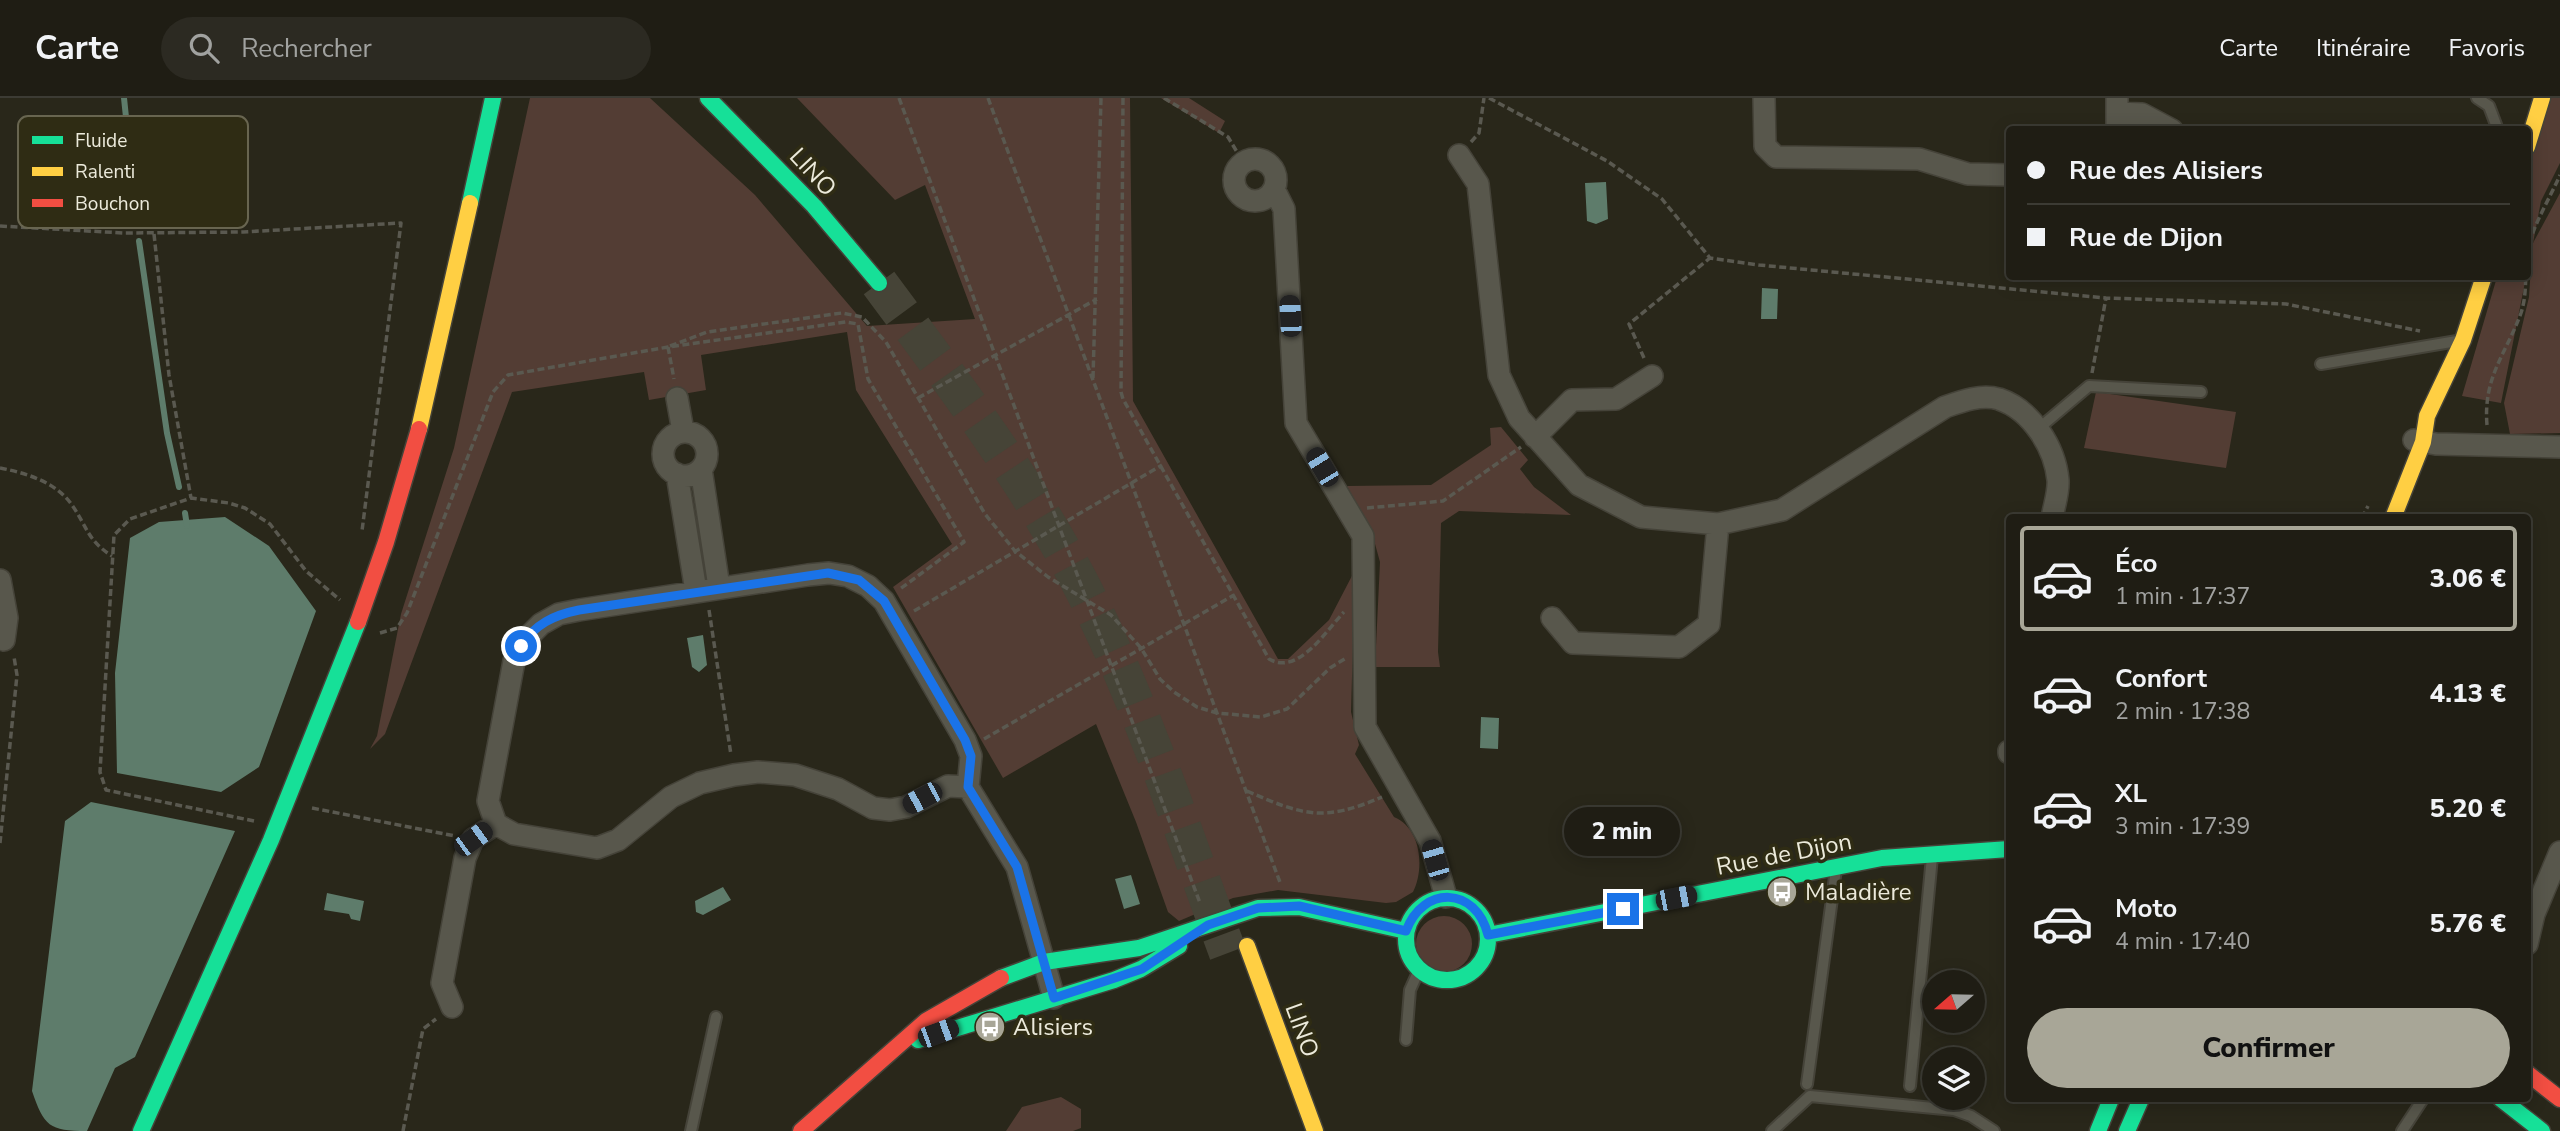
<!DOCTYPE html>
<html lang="fr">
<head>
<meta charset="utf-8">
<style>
	body { margin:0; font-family:"Nunito Sans",sans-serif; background:#2c2a22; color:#f1f3f6; height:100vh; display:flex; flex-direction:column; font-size:26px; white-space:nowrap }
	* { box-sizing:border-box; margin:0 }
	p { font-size:23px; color:#a1a2a0 }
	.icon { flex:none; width:38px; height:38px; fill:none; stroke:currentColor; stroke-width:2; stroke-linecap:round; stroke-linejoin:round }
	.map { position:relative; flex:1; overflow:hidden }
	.panel { position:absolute; left:2006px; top:416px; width:525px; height:588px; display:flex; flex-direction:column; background:#1f1d14; border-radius:7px; box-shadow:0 4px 18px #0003,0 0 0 2px #3c3b34 }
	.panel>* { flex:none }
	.top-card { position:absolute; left:2006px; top:28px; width:525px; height:154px; border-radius:7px; box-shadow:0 4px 18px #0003,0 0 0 2px #3c3b34; display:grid; align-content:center; height:154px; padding:0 21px; background:#1f1d14 }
	.needle { width:46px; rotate:250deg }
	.tools { position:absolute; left:1922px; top:872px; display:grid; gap:14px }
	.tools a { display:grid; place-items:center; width:63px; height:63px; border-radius:50%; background:#1f1d14; box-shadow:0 4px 18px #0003,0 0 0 2px #3c3b34; font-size:35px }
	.end { position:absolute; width:32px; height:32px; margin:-16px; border:9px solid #1a73e8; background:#fff; box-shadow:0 0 0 4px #fff }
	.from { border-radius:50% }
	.bubble { position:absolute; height:49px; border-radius:24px; background:#1f1d14; box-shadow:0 4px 18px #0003,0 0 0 2px #3c3b34; font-size:23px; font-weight:800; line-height:49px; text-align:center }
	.car { position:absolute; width:21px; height:42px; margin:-21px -10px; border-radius:9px; box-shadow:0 0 5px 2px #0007; background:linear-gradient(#222 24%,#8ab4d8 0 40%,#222 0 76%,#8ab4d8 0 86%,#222 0) }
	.top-card b { display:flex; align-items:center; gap:24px; height:66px; font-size:26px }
	.top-card b+b { border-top:2px solid #3c3b34 }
	.top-card i { width:18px; height:18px; background:#f1f3f6 }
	ul { padding:12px 0 0; list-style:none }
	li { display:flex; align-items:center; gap:21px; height:105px; margin:0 14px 10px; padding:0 7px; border:4px solid transparent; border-radius:7px }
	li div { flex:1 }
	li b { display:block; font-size:26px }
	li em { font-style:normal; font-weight:800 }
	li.on { border-color:#a8a697 }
	li>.icon { width:63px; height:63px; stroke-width:1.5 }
	.button { display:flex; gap:14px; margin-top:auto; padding:14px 21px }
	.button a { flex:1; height:80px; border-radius:42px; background:#a8a697; color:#111; font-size:28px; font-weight:800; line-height:80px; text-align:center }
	header { display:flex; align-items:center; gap:42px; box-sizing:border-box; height:98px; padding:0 35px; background:#1f1d14; border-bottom:2px solid #3c3b34 }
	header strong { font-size:33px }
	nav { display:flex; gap:38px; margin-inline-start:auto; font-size:24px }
	.search { width:490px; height:63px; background:#2c2a22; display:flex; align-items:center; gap:18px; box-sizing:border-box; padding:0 24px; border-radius:38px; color:#a1a2a0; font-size:26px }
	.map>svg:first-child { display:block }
	.green { fill:#533d34 }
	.water { fill:#5e7c6b }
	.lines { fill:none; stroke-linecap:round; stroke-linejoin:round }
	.stream { stroke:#5e7c6b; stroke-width:6 }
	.highway-tunnel { stroke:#464437; stroke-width:38; stroke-dasharray:38 19; stroke-linecap:butt }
	.lane-casing { stroke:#454339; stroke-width:14 }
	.street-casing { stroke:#454339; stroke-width:24 }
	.fast-casing { stroke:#454339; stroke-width:19 }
	.slow-casing { stroke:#454339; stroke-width:19 }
	.jam-casing { stroke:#454339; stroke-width:19 }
	.path { stroke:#5a5950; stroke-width:3.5; stroke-dasharray:7 3.5; stroke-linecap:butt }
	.lane { stroke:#58574c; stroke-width:10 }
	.street { stroke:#58574c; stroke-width:21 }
	.fast { stroke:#16e098; stroke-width:16 }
	.slow { stroke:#ffcf43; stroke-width:16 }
	.jam { stroke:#f24e42; stroke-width:16 }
	.route { stroke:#1a73e8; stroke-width:9 }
	.labels { text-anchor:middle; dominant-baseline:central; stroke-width:7; stroke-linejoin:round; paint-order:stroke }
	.street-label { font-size:24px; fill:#eceadb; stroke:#2f2c14 }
	.poi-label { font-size:24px; fill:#eceadb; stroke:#2f2c14; text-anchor:start }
	.key { fill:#2f2c14; stroke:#686550; stroke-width:2 }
	.key-label { font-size:19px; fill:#eceadb }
</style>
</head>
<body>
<header>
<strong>Carte</strong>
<div class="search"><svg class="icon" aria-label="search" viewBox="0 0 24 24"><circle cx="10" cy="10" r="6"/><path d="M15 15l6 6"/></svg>Rechercher</div>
<nav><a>Carte</a><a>Itinéraire</a><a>Favoris</a></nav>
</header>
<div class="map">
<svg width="2560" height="1033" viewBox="0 0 2560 1033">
	<rect width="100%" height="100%" fill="#29271a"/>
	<!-- green -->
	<path class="green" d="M530 0H650L755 97 867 228 975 221 925 87 895 102 797 0H1130L1133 303 1278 561H1288L1329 522 1355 472 1351 614 1359 647 1355 656 1394 719C1421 730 1425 770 1413 794L1396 804 1386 805 1278 792 1233 800 1179 823 1168 814 1136 724 1096 626 1003 680 893 489 952 446 856 292 847 234 701 257 706 292 649 302 644 274 512 294 385 636 370 651 377 638 401 516 454 350Z
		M1161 0H1189L1225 23 1219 35Z
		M2549 0H2560V65L2541 103 2533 145 2560 95V335L2510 336 2504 305 2529 199 2532 152 2527 174V75Z
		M2497 179H2526L2501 305 2462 298Z
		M2096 294 2236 314 2226 370 2084 350Z
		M1501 329 1528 362 1520 371 1534 389 1571 417 1459 413 1441 425 1438 554 1440 569H1375L1380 464 1372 435 1347 388 1431 387 1491 347 1490 330Z
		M1416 846a28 28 0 1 1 56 0a28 28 0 1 1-56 0Z
		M1061 999 1081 1011V1030L1073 1033H1006L1022 1009Z"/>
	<!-- water -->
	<path class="water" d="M1606 84 1608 121 1596 126 1587 123 1585 85Z
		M1762 190 1778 191 1777 221H1761Z
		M225 419 269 448 316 513 259 669 221 694 117 675 115 575 130 440 159 424Z
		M703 537 707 567 699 574 692 569 687 540Z
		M1481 619 1499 620 1498 651 1480 650Z
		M91 704 235 733 135 959 115 970 87 1033C49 1033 44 1028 32 993L65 723Z
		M1131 777 1140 806 1124 811 1115 781Z
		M723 789 731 802 703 817 696 814 695 803Z
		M327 795 364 803 360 823 351 821 349 816 324 812Z"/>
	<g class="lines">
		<!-- stream -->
		<path class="stream" d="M124 0 137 125
			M139 143 167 335 179 389
			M185 415 187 428"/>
		<!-- highway-tunnel -->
		<path class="highway-tunnel" d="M879 185C950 281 1022 375 1078 481 1140 599 1181 730 1228 855"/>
		<!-- lane casing -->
		<g class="lane-casing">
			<path id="lane" d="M2477 0 2489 8 2498 32
				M2321 266 2457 243
				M2038 331 2089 288 2201 294
				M1406 942 1410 892 1419 872
				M1807 986 1836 771
				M1910 988 1932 759
				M691 1033 716 919
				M1772 1033 1810 998 1954 1012 1971 1018 1994 1033
				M2402 1033 2423 1001"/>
		</g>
		<!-- street casing -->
		<g class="street-casing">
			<path id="street" d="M1764 0 1765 48 1776 59 1919 61 1968 76 2009 77
				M2117 15 2142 16 2172 32
				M2117 32V0
				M1459 57 1478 86 1499 277 1519 320 1579 387 1641 419 1718 426 1782 412 1945 309C1962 303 1981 296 1999 301 2032 312 2055 350 2058 382 2059 394 2054 408 2052 420
				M1234 82a21 21 0 1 1 42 0a21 21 0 1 1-42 0Z
				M1274 91 1284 111 1296 325 1363 438 1365 629 1430 743 1446 799
				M677 300 683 333
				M663 356a22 22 0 1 1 44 0a22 22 0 1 1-44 0Z
				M1535 339 1572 302 1616 301 1652 278
				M2414 342 2436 346 2560 349
				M701 371 719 489
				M677 376 696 493
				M0 482 7 520 4 542
				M1552 520 1573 545 1679 549 1709 526 1718 426
				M2009 653V655
				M496 726 514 736 597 750 618 742 671 699 700 685 734 677 758 674 795 677 838 691 873 710 890 712 906 709 948 688 968 689
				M2527 846 2534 816 2560 754
				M452 909 442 885 465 760 473 741 496 726 488 703 514 563 525 542 541 526 559 516 579 512 808 477 829 475 848 478 868 488 884 503 965 642 971 658 968 689 1017 769 1054 900"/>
		</g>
		<!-- fast casing -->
		<g class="fast-casing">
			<path id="fast" d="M708 0 814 108 879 185
				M470 105 493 0
				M1406 841a41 41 0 1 1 82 0a41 41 0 1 1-82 0Z
				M1488 837 1882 760 2009 751
				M1001 880 1044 864 1139 850 1258 810 1299 809 1406 833
				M918 942 1114 882 1141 871 1179 848
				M2501 1001 2542 1033
				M141 1033 271 742 358 524
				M2098 1033 2111 1001
				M2127 1033 2141 1001"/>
		</g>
		<!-- slow casing -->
		<g class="slow-casing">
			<path id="slow" d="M2527 49 2542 0
				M419 331 470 105
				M2393 420 2423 344 2427 318 2463 242 2484 178
				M1247 848 1315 1033"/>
		</g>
		<!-- jam casing -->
		<g class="jam-casing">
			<path id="jam" d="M358 524 386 444 419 331
				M2527 975 2560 1001
				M801 1033 926 923 1001 880"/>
		</g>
		<!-- path -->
		<path class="path" d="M899 0 1200 805
			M988 0 1281 787
			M1123 0 1121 294 1123 301 1269 561C1298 578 1325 534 1344 514
			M1164 0 1228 39 1243 64
			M1489 0 1607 63 1662 101 1710 160 1759 167 2106 200 2286 206 2420 233
			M1471 44 1479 35 1484 0
			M0 128 124 135 243 134 401 125 362 433
			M154 136 169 277 191 400
			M670 248 707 234 842 215 862 219 886 244 985 416 1015 453 1048 479 1111 517 1141 550 1160 581 1174 594 1197 609 1217 615 1261 619 1287 611 1330 570 1346 560
			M668 249 674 281
			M1644 260 1629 226 1710 160
			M2092 275 2106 200
			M1093 280 1101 0
			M918 300 1097 201
			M2487 327C2483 279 2506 256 2521 215 2528 194 2524 173 2528 151 2533 127 2550 100 2560 77
			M0 370C26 375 56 384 72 407 88 430 87 442 112 458
			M1367 410 1443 403 1521 349
			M2362 420 2368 408
			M709 512 731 657
			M914 513 1162 367
			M380 535 397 530 407 515 493 294 508 277 668 249 846 224 858 226 868 281 964 444 900 491
			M984 641 1234 497
			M1247 693C1304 718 1324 724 1382 699
			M312 710 455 738
			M254 723 106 692 100 674 114 437 130 421 191 400 229 405 245 410 270 426 306 473 340 502
			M0 745 17 577 14 559
			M403 1033 423 931 436 921"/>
		<!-- lane -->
		<use href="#lane" class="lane"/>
		<!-- street -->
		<use href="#street" class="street"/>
		<!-- fast -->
		<use href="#fast" class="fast"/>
		<!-- slow -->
		<use href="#slow" class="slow"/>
		<!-- jam -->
		<use href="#jam" class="jam"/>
	</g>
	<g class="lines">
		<!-- route -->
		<path class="route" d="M521 548C535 526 554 517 579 512L828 475 859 482 884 503 965 642 971 658 968 689 1017 769 1054 900 1142 871 1208 827 1258 810 1299 808 1406 833C1423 787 1476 788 1488 837L1623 811"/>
	</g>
	<!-- icons -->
	<defs>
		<g id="bus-disc" transform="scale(1.575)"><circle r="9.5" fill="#a8a697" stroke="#2f2c14"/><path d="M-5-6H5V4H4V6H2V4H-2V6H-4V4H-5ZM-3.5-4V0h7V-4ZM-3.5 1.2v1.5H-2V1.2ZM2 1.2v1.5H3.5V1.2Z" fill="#fff"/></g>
	</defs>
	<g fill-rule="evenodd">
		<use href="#bus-disc" x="1782" y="794"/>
		<use href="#bus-disc" x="990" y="929"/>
	</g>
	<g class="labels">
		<!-- street labels -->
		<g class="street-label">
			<text transform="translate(813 74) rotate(47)">LINO</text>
			<text transform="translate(1784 756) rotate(-11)">Rue de Dijon</text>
			<text transform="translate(1302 932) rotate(70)">LINO</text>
		</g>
		<!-- poi labels -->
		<g class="poi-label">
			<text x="1805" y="794">Maladière</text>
			<text x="1013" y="929">Alisiers</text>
		</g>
	</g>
	<!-- legend -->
	<rect x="18" y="18" width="230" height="112" rx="10" class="key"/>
	<rect x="32" y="38" width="31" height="8" fill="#16e098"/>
	<rect x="32" y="69" width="31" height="9" fill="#ffcf43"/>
	<rect x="32" y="101" width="31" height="8" fill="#f24e42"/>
	<g class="key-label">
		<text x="75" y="49">Fluide</text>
		<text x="75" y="80">Ralenti</text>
		<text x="75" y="112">Bouchon</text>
	</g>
</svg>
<div class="tools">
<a><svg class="needle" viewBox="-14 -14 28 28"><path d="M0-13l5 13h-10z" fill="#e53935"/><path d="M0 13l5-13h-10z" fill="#a1a2a0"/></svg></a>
<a><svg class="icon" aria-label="layers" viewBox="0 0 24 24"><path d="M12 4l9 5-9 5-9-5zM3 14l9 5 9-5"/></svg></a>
</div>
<i class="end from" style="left:521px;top:548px"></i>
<i class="end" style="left:1623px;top:811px"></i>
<div class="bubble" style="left:1564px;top:709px;width:116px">2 min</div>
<i class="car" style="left:1290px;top:218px;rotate:357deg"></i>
<i class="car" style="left:1322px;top:369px;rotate:329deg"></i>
<i class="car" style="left:922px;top:700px;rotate:242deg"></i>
<i class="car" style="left:473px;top:741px;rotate:54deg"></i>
<i class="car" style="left:1435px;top:762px;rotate:344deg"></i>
<i class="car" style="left:1676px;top:800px;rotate:79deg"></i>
<i class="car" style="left:938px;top:935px;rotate:70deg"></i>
<div class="top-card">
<b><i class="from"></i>Rue des Alisiers</b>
<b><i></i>Rue de Dijon</b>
</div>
<section class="panel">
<ul>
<li class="on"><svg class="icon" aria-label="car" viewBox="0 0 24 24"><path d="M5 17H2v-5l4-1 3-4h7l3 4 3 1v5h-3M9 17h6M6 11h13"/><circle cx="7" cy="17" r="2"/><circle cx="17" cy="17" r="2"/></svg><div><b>Éco</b><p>1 min · 17:37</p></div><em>3.06 €</em></li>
<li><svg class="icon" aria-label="car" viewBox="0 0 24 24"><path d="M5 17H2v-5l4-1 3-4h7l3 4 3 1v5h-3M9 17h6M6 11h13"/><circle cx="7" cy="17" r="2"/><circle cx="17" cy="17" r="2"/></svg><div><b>Confort</b><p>2 min · 17:38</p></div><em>4.13 €</em></li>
<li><svg class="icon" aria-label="car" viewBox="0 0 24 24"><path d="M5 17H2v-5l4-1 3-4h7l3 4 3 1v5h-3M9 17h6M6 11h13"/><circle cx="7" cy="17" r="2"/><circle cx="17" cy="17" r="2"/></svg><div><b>XL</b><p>3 min · 17:39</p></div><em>5.20 €</em></li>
<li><svg class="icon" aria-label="car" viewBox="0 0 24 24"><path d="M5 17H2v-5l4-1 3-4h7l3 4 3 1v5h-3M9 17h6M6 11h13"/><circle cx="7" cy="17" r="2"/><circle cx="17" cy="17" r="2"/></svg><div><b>Moto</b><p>4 min · 17:40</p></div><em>5.76 €</em></li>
</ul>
<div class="button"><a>Confirmer</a></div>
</section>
</div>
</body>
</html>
